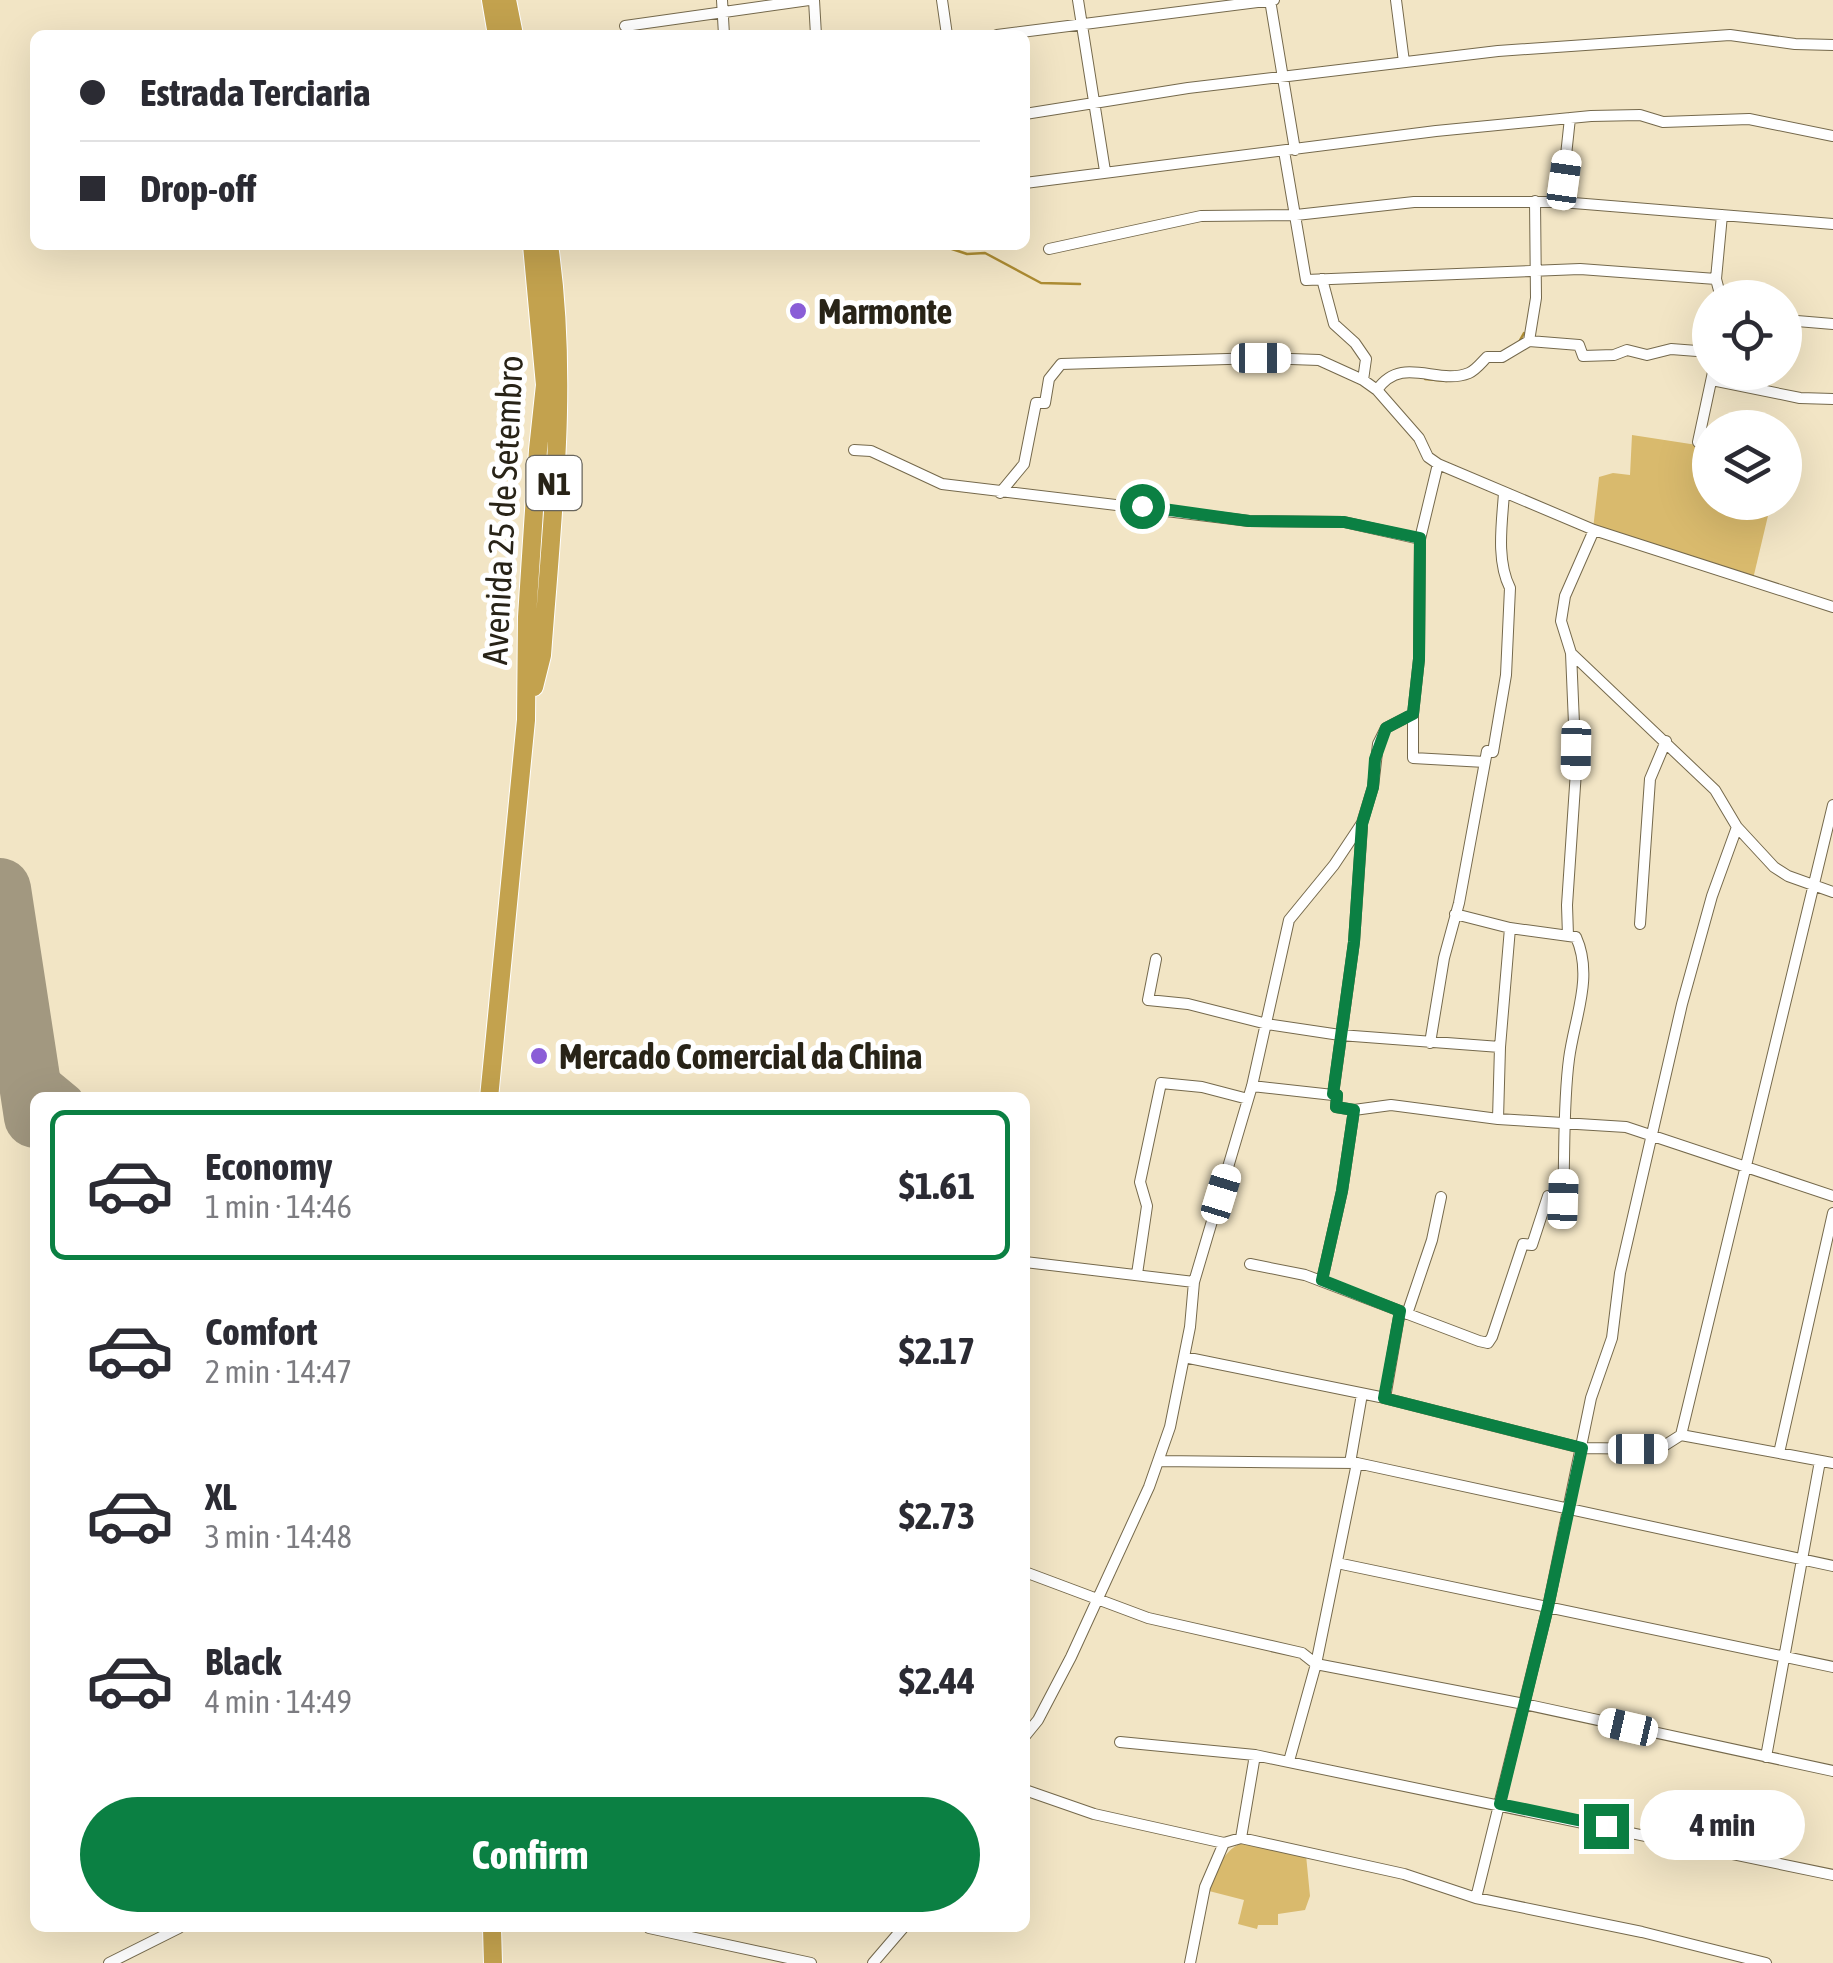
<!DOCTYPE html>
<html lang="en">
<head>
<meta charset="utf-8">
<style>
	body { margin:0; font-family:"Asap Condensed",sans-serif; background:#f7f7f7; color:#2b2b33; height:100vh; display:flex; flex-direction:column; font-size:38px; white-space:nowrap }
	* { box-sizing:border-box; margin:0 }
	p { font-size:32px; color:#7c7c81 }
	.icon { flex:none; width:55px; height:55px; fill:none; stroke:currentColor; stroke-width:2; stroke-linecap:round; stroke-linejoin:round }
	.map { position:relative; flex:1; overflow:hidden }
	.details { position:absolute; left:30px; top:1092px; width:1000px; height:840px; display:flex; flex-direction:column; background:#fff; border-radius:15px; box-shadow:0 10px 40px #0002 }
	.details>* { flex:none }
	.top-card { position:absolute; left:30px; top:30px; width:1000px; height:220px; border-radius:15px; box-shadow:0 10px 40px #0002; display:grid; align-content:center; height:220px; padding:0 50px; background:#fff }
	.fabs { position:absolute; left:1692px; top:280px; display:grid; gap:20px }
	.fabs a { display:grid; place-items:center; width:110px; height:110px; border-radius:50%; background:#fff; box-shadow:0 10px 40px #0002; font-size:50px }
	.end { position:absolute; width:45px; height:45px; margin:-22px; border:12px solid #0b8043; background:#fff; box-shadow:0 0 0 5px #fff }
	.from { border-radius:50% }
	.bubble { position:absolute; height:70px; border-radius:35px; background:#fff; box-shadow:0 10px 40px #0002; font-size:32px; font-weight:700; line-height:70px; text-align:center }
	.car { position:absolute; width:30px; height:60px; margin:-30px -15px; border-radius:12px; box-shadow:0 0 8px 2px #0007; background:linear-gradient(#fff 24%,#345 0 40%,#fff 0 76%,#345 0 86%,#fff 0) }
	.top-card b { display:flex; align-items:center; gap:35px; height:95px; font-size:38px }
	.top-card b+b { border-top:2px solid #e1e1e2 }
	.top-card i { width:25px; height:25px; background:#2b2b33 }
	ul { padding:18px 0 0; list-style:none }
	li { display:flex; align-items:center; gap:30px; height:150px; margin:0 20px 15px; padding:0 30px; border:5px solid transparent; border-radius:15px }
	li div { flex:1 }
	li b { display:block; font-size:38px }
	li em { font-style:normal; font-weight:700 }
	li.active { border-color:#0b8043 }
	li>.icon { width:90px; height:90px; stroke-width:1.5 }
	.action { display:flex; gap:20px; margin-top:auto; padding:20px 50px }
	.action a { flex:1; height:115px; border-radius:60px; background:#0b8043; color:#fff; font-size:40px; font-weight:700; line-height:115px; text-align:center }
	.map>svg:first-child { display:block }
	.green { fill:#d9ba6d }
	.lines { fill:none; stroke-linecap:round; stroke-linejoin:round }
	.stream { stroke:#ac8b32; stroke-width:2.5 }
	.taxiway { stroke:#a29880; stroke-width:25 }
	.runway { stroke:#a29880; stroke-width:62 }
	.street-casing { stroke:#75694c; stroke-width:12 }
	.highway-casing { stroke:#fff; stroke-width:20 }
	.street { stroke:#fff; stroke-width:10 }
	.highway { stroke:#c3a24e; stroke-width:18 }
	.route { stroke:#0b8043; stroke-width:12 }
	.poi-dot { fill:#8a5dd7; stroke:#fff; stroke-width:4 }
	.labels { text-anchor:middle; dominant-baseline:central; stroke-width:10; stroke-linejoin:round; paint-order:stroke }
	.shield { fill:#fff; stroke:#68655d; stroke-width:2.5 }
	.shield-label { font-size:32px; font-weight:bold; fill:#282317 }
	.poi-label { font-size:35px; font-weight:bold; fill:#282317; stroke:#fff; text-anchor:start }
	.street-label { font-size:35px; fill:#282317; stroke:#fff }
</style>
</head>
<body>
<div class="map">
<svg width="1833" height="1963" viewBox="0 0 1833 1963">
	<rect width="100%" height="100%" fill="#f2e5c5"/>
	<!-- green -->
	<path class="green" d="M1632 435 1710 447V502L1771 503 1753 579 1593 529 1599 477 1613 473 1630 475Z
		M1245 1842 1306 1855 1310 1896 1305 1910 1278 1914V1925H1258L1257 1929 1238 1924 1244 1900 1209 1891C1214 1872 1225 1847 1245 1842Z"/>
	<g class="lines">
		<!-- stream -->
		<path class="stream" d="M940 245 967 254 985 253 1041 283 1080 284
			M1519 342 1524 333
			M1425 379 1447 381"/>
		<!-- taxiway -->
		<path class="taxiway" d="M27 1051 35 1069 70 1098"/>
		<!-- runway -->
		<path class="runway" d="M0 889 35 1117"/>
		<!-- street casing -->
		<g class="street-casing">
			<path id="street" d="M722 0 724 35
				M814 0 816 35
				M942 0 947 35
				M1078 0 1105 171
				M1270 0 1295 150
				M1396 0 1404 62
				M625 26 809 0
				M997 35 1274 0
				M1025 114 1188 88 1498 51 1730 35 1795 44 1833 45
				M1284 151 1306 280 1580 269 1716 279
				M1025 183 1436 131 1591 116 1640 115 1663 122 1749 119 1833 136
				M1535 201 1536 298 1529 341 1579 345 1583 356 1614 355 1627 350 1647 355 1671 349 1710 352
				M1561 202 1570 118
				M1049 249 1201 216 1296 215 1414 202H1561L1833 224
				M1322 279 1334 324 1355 343 1366 359 1363 380
				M1721 298 1716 279 1722 215
				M1785 320 1833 324
				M1712 380 1800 398 1833 399
				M1377 390C1402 354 1437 386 1469 373 1476 370 1481 363 1487 357H1502L1529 341
				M1698 442 1713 372
				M854 450 871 451 942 484 1249 521 1344 522 1420 539 1438 464
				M1000 493 1024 464 1036 403H1045L1049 379 1061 364 1261 358 1319 360 1363 380 1377 390 1419 438 1428 457 1438 464 1594 530 1833 607
				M1594 530 1565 596 1561 621 1571 653 1715 790 1737 827 1774 867 1788 876 1833 892
				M1420 539 1419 659 1413 714V758L1485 762
				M1640 924 1650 779 1666 741
				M1568 936 1567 905 1576 771 1571 653
				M1156 959 1148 1000 1188 1004 1267 1024 1340 1035 1500 1047
				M1430 1043 1444 958 1459 903 1487 751 1493 752 1506 675 1510 588C1496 560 1502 523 1504 493
				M1252 1086 1333 1095
				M1354 1110 1336 1107 1337 1095H1333L1354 942 1362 827
				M1498 1119 1500 1047 1510 928
				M1025 1262 1194 1282
				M1250 1264 1305 1275 1479 1341 1488 1343 1492 1337 1523 1244 1532 1245 1548 1196 1563 1199C1565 1153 1563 1104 1569 1059 1574 1019 1594 977 1576 937L1510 928 1455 914
				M1137 1274 1147 1206 1140 1182 1161 1083 1202 1087 1248 1099
				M1322 1280 1342 1191 1354 1110 1391 1105 1498 1119 1626 1127 1833 1196
				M1407 1314 1432 1240 1441 1197
				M1184 1357 1380 1397 1581 1448 1659 1449 1681 1435 1833 805
				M1385 1398 1400 1311
				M1681 1435 1833 1463
				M1779 1453 1833 1213
				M1158 1461 1357 1463 1833 1566
				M1350 1463 1362 1394
				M1337 1563 1833 1667
				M1025 1572 1148 1618 1302 1653 1316 1664 1524 1704 1833 1771
				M1025 1736 1038 1720 1071 1657 1149 1487 1170 1427 1190 1327 1194 1282 1252 1086 1289 920 1334 865 1362 823 1373 787 1378 744 1386 728 1413 714
				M1120 1742 1255 1755 1833 1875
				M1766 1757 1820 1461
				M1289 1761 1316 1664 1357 1463
				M1025 1790 1094 1814 1224 1843
				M1241 1838 1404 1874 1476 1898 1642 1932 1766 1963
				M1476 1898 1548 1607 1591 1398 1612 1338 1620 1273 1682 1004 1712 896 1737 827
				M649 1928 811 1963
				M109 1963 179 1928
				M873 1963 903 1928
				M1190 1963 1205 1887 1224 1843 1241 1838 1255 1755"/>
		</g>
		<!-- highway casing -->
		<g class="highway-casing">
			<path id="highway" d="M491 0 497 35
				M507 0 514 35
				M534 687 542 655C552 519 569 381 549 245
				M489 1098 526 720 527 617 538 450 545 385 532 245
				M492 1928 493 1963"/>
		</g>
		<!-- street -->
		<use href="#street" class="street"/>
		<!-- highway -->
		<use href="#highway" class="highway"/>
	</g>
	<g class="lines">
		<!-- route -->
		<path class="route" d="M1142 506 1249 521 1344 522 1420 538 1419 659 1413 714 1386 728 1375 759 1373 787 1362 824 1354 942 1333 1094 1337 1095 1336 1107 1354 1110 1342 1191 1322 1280 1400 1311 1384 1398 1582 1448 1548 1607 1500 1804 1606 1826"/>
	</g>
	<!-- markers -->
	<g class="poi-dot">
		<circle cx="798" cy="311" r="10"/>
		<circle cx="539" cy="1056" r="10"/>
	</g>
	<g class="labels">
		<!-- shield labels -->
		<rect class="shield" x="526.5" y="456" width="55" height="54" rx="8"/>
		<g class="shield-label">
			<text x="554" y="483">N1</text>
		</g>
		<!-- poi labels -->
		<g class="poi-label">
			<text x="818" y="311">Marmonte</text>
			<text x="559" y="1056">Mercado Comercial da China</text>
		</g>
		<!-- street labels -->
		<g class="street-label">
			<text transform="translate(502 510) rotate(-87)">Avenida 25 de Setembro</text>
		</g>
	</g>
</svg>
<div class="fabs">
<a><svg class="icon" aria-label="locate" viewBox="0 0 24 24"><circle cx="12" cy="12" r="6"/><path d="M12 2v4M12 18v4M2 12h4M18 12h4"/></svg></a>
<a><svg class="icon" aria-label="layers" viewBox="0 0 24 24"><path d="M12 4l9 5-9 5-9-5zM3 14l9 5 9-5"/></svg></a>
</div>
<i class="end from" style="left:1142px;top:506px"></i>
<i class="end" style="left:1606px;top:1826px"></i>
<div class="bubble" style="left:1640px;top:1790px;width:165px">4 min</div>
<i class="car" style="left:1564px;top:180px;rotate:8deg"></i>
<i class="car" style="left:1261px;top:358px;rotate:90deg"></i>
<i class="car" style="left:1576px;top:750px;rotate:181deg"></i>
<i class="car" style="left:1221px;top:1194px;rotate:17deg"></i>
<i class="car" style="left:1563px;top:1199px;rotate:2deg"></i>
<i class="car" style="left:1638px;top:1449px;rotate:90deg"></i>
<i class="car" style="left:1628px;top:1727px;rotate:283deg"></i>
<div class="top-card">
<b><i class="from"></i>Estrada Terciaria</b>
<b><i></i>Drop-off</b>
</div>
<section class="details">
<ul>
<li class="active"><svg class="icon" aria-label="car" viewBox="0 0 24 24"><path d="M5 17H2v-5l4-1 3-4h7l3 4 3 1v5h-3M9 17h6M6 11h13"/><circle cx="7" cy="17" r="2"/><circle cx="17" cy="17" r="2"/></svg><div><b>Economy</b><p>1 min · 14:46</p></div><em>$1.61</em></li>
<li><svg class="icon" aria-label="car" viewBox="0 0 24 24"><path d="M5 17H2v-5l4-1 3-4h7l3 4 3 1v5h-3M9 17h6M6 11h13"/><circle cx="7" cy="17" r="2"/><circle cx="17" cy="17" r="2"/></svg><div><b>Comfort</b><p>2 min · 14:47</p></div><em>$2.17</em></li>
<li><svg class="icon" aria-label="car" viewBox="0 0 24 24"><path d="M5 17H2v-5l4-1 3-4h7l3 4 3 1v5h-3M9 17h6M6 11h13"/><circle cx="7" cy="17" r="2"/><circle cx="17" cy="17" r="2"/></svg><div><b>XL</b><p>3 min · 14:48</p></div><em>$2.73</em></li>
<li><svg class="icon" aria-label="car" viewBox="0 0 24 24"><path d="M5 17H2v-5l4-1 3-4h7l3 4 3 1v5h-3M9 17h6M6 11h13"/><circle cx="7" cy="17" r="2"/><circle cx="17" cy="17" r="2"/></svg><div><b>Black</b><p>4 min · 14:49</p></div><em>$2.44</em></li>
</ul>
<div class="action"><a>Confirm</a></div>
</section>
</div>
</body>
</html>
